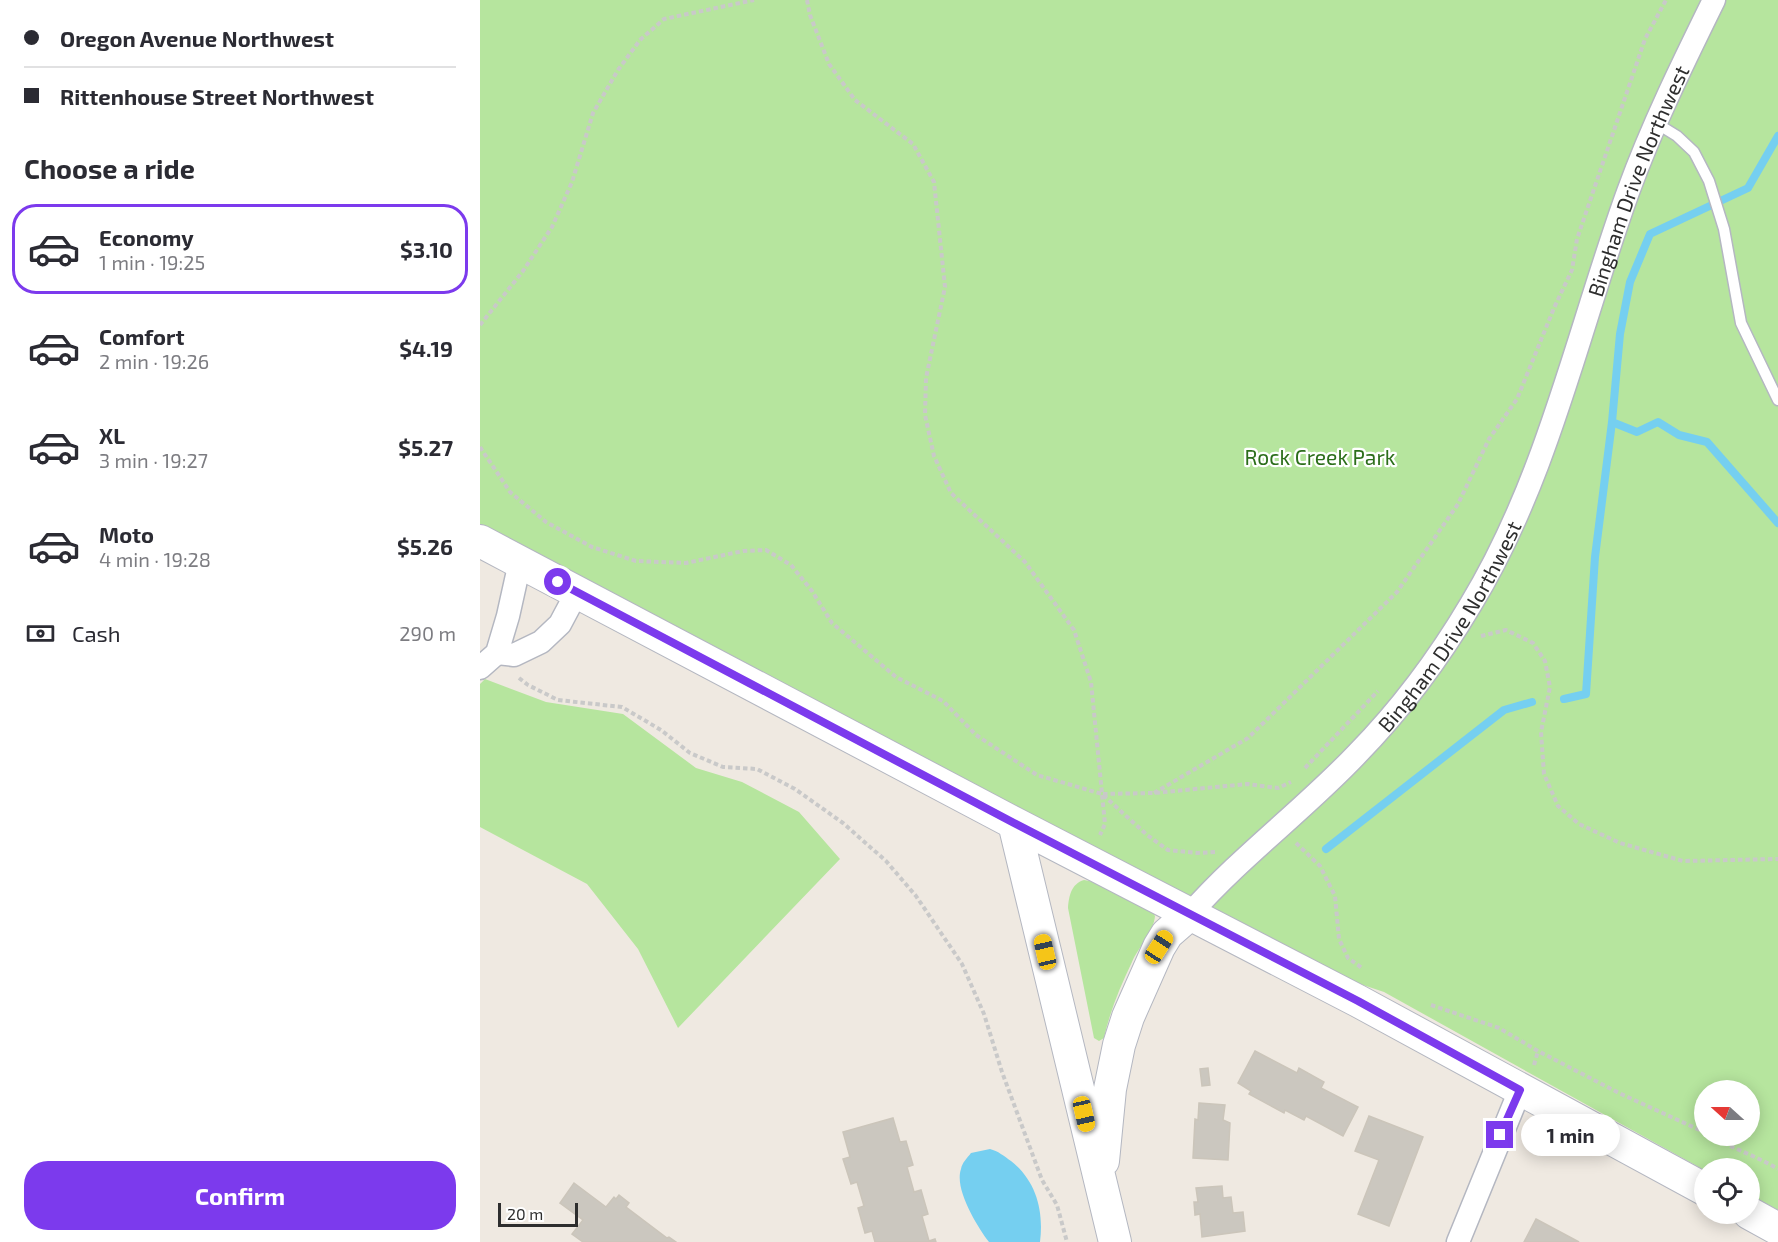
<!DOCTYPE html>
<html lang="en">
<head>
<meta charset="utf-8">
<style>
	body { margin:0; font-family:"Exo 2",sans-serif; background:#f2f2f3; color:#2b2b33; height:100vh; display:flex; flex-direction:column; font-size:22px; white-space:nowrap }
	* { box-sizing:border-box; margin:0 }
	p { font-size:20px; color:#7c7c81 }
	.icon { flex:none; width:33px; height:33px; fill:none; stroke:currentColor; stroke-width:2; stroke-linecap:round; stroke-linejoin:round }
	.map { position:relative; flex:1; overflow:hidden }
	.sheet { display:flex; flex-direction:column; background:#fff; width:480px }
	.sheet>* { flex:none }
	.banner { display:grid; align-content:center; height:132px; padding:0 24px; background:#fff }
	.needle { width:39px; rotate:291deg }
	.tools { position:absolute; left:1214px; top:1080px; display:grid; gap:12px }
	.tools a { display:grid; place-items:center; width:66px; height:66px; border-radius:50%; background:#fff; box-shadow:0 3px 15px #0003; font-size:30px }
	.scale { position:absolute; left:18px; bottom:15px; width:80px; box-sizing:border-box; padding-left:6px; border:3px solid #2e2e2e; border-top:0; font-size:16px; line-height:21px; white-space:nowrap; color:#2e2e2e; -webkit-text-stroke:4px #fff; paint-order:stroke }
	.end { position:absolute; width:27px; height:27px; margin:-14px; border:8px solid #7c3aed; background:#fff; box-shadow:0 0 0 3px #fff }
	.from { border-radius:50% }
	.bubble { position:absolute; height:42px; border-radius:21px; background:#fff; box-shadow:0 3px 15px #0003; font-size:20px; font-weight:700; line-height:42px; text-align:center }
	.car { position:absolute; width:18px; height:36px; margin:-18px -9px; border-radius:8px; box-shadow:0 0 4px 2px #0007; background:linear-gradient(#f5c518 24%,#345 0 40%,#f5c518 0 76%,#345 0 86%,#f5c518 0) }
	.banner b { display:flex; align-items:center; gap:21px; height:57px; font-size:22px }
	.banner b+b { border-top:2px solid #e1e1e2 }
	.banner i { width:15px; height:15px; background:#2b2b33 }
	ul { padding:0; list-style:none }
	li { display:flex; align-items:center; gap:18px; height:90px; margin:0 12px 9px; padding:0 12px; border:3px solid transparent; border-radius:24px }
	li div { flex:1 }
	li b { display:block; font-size:22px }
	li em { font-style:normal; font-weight:700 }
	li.selected { border-color:#7c3aed }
	li>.icon { width:54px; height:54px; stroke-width:1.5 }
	h2 { padding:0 24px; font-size:27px; line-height:72px }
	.pay { display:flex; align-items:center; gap:15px; height:66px; padding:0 24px; font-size:22px }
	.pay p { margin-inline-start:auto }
	.cta { display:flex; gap:12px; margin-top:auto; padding:12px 24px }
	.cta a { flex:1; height:69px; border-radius:24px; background:#7c3aed; color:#fff; font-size:24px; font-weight:700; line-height:69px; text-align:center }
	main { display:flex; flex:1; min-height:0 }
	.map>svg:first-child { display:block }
	.green { fill:#b6e59e; fill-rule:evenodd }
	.water { fill:#75cff0 }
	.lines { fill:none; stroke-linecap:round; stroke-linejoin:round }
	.stream { stroke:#75cff0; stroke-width:8 }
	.building { fill:#cbc7bf; stroke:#cbc5ba; stroke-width:1.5 }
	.lane-casing { stroke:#b4b7c1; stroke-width:13 }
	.street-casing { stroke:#b4b7c1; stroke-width:25 }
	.secondary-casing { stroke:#b4b7c1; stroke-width:34 }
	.path { stroke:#c9c9c9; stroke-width:4; stroke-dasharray:4.5 3; stroke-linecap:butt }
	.lane { stroke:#fff; stroke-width:10 }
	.street { stroke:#fff; stroke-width:22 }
	.secondary { stroke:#fff; stroke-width:32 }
	.route { stroke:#7c3aed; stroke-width:8 }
	.labels { text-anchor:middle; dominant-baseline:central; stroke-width:4.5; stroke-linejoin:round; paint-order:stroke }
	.street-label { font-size:21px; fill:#2e2e2e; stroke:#fff }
	.park-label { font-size:21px; fill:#2c6e1b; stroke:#fff }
</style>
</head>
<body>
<main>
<section class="sheet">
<div class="banner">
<b><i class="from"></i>Oregon Avenue Northwest</b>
<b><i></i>Rittenhouse Street Northwest</b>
</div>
<h2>Choose a ride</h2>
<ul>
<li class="selected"><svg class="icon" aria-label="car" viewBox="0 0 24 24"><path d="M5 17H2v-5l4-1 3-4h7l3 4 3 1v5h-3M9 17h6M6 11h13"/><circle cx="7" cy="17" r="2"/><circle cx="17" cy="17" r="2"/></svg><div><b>Economy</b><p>1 min · 19:25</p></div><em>$3.10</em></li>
<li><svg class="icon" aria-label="car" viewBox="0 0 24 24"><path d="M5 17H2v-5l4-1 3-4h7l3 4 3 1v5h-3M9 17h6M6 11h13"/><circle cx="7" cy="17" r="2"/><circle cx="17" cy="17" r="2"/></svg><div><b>Comfort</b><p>2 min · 19:26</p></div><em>$4.19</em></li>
<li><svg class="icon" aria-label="car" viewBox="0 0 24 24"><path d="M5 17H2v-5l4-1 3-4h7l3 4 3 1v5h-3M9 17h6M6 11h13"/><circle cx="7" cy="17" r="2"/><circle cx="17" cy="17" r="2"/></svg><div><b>XL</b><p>3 min · 19:27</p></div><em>$5.27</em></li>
<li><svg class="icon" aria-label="car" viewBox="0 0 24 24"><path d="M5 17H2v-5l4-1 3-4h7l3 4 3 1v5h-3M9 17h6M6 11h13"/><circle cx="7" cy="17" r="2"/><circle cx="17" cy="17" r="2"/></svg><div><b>Moto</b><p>4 min · 19:28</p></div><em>$5.26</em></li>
</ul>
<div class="pay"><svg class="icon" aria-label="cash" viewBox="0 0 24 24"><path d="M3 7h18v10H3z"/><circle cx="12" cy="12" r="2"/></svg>Cash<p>290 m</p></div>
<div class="cta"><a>Confirm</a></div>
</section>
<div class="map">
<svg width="1298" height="1242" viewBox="0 0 1298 1242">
	<rect width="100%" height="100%" fill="#efe9e1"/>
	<!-- green -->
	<path class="green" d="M0 0H1298V1210L1269 1194V1168L1224 1170 904 992 856 976 0 526ZM1224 1090H1269V1136H1224Z
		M5 679 66 702 143 714 216 768 262 782 319 812 360 859 198 1028 158 949 107 884 0 827V684Z
		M604 880 619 883 671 909 675 916C674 931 658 948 652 962 640 987 630 1011 624 1038L619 1041 614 1038 588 908C589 896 591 884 604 880Z"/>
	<!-- water -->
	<path class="water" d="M510 1149C518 1151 524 1156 531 1161 556 1181 564 1210 560 1242H509C497 1226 474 1189 481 1169 482 1163 487 1158 491 1153Z"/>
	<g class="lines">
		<!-- stream -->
		<path class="stream" d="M1132 422 1157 432 1178 422 1199 435 1227 442 1298 523
			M1084 699 1106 694 1115 557 1132 422 1140 334 1150 282 1170 234 1268 188 1298 136
			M846 849 1024 710 1052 702"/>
	</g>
	<!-- building -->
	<path class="building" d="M775 1051 817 1073 819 1068 844 1082 841 1088 878 1107 863 1136 826 1116 824 1120 805 1110 804 1113 769 1094 771 1091 758 1083Z
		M728 1068 730 1085 722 1086 720 1069Z
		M719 1103 745 1105 743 1120 750 1123 748 1160 713 1158 715 1119 718 1120Z
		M889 1116 943 1137 909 1226 878 1214 899 1160 875 1151Z
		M413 1118 420 1142 426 1141 433 1165 427 1167 434 1192 441 1190 448 1214 442 1216 449 1241 455 1239 456 1242H395L392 1231 385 1233 378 1208 384 1206 377 1182 371 1184 363 1159 370 1157 363 1132Z
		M94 1183 126 1207 134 1197 136 1199 139 1195 149 1203 146 1207 187 1238 189 1237 196 1242H103L92 1234 103 1220 80 1203Z
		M742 1186 743 1198 751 1197 753 1213 763 1212 765 1231 722 1237 720 1214 715 1215 714 1202H718L716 1188Z
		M1056 1219 1099 1242H1044Z"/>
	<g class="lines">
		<!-- lane casing -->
		<g class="lane-casing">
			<path id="lane" d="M1176 123 1197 136 1214 152 1229 181 1244 229 1261 323 1298 400"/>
		</g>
		<!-- street casing -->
		<g class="street-casing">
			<g id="street">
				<path d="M17 653 34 655 61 642 80 624 97 592"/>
				<path d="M0 668 17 653 28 616 40 562"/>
				<path id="s1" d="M710 914C761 856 824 810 877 754 921 709 959 658 991 604 1068 477 1098 330 1148 192 1172 126 1203 63 1234 0"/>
				<path d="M978 1242 1040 1090"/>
			</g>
		</g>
		<!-- secondary casing -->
		<g class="secondary-casing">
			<path id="secondary" d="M0 541 534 823 878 1001 1224 1189
				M534 823 635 1242
				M623 1161 630 1089 639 1045 648 1017 679 947 687 934 710 914
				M1269 1213 1298 1229"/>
		</g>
		<!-- path -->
		<path class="path" d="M327 0 330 15 349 64 375 100 433 144 454 182 465 287 446 378 445 415 454 456 471 493 545 562 594 630 611 682 625 824 620 835
			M0 325 43 271 72 227 92 182 113 113 138 70 160 40 184 19 274 0
			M0 447 30 492 66 522 112 547 156 561 206 563 263 551 286 550 311 565 332 591 352 623 416 677 463 701 496 735 557 775 622 794 667 835 688 850 717 853 736 852
			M1001 636 1026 630 1053 643 1065 661 1070 687 1061 732 1064 774 1078 806 1099 824 1140 843 1203 861 1298 859
			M39 678 48 685 78 700 142 707 181 730 210 753 243 767 277 769 315 789 363 823 406 861 436 896 482 964 504 1014 522 1072 562 1180 577 1205 587 1242
			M825 768 898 691
			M674 793 768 738 917 592 978 504 1009 439 1037 399 1074 308 1092 270 1097 239 1165 39 1186 0
			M623 794 674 793 767 784 798 788 811 782
			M816 843 840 866 855 896 859 939 868 958 882 968
			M951 1005 1019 1028 1058 1051 1139 1093 1224 1132
			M1054 1065 1058 1051
			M1230 1136C1252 1148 1276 1156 1298 1169"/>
		<!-- lane -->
		<use href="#lane" class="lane"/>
		<!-- street -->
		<use href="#street" class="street"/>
		<!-- secondary -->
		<use href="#secondary" class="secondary"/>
	</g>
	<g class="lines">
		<!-- route -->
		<path class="route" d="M78 582 534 823 878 1001 1040 1090 1020 1135"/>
	</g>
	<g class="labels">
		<!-- street labels -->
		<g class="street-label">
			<text stroke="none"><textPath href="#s1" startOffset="876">Bingham Drive Northwest</textPath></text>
			<text stroke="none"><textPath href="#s1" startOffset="390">Bingham Drive Northwest</textPath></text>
		</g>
		<!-- park labels -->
		<g class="park-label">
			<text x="840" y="456">Rock Creek Park</text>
		</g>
	</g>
</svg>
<div class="tools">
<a><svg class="needle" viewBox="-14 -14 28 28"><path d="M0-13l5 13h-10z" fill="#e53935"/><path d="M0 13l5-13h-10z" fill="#7c7c81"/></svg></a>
<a><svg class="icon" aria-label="locate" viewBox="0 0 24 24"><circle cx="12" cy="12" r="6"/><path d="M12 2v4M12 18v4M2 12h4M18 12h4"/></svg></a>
</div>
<div class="scale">20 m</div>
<i class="end from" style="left:78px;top:582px"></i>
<i class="end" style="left:1020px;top:1135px"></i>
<div class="bubble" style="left:1041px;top:1114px;width:99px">1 min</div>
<i class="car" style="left:679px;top:947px;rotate:33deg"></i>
<i class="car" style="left:565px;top:952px;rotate:347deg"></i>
<i class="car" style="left:604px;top:1114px;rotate:167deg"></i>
</div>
</main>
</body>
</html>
